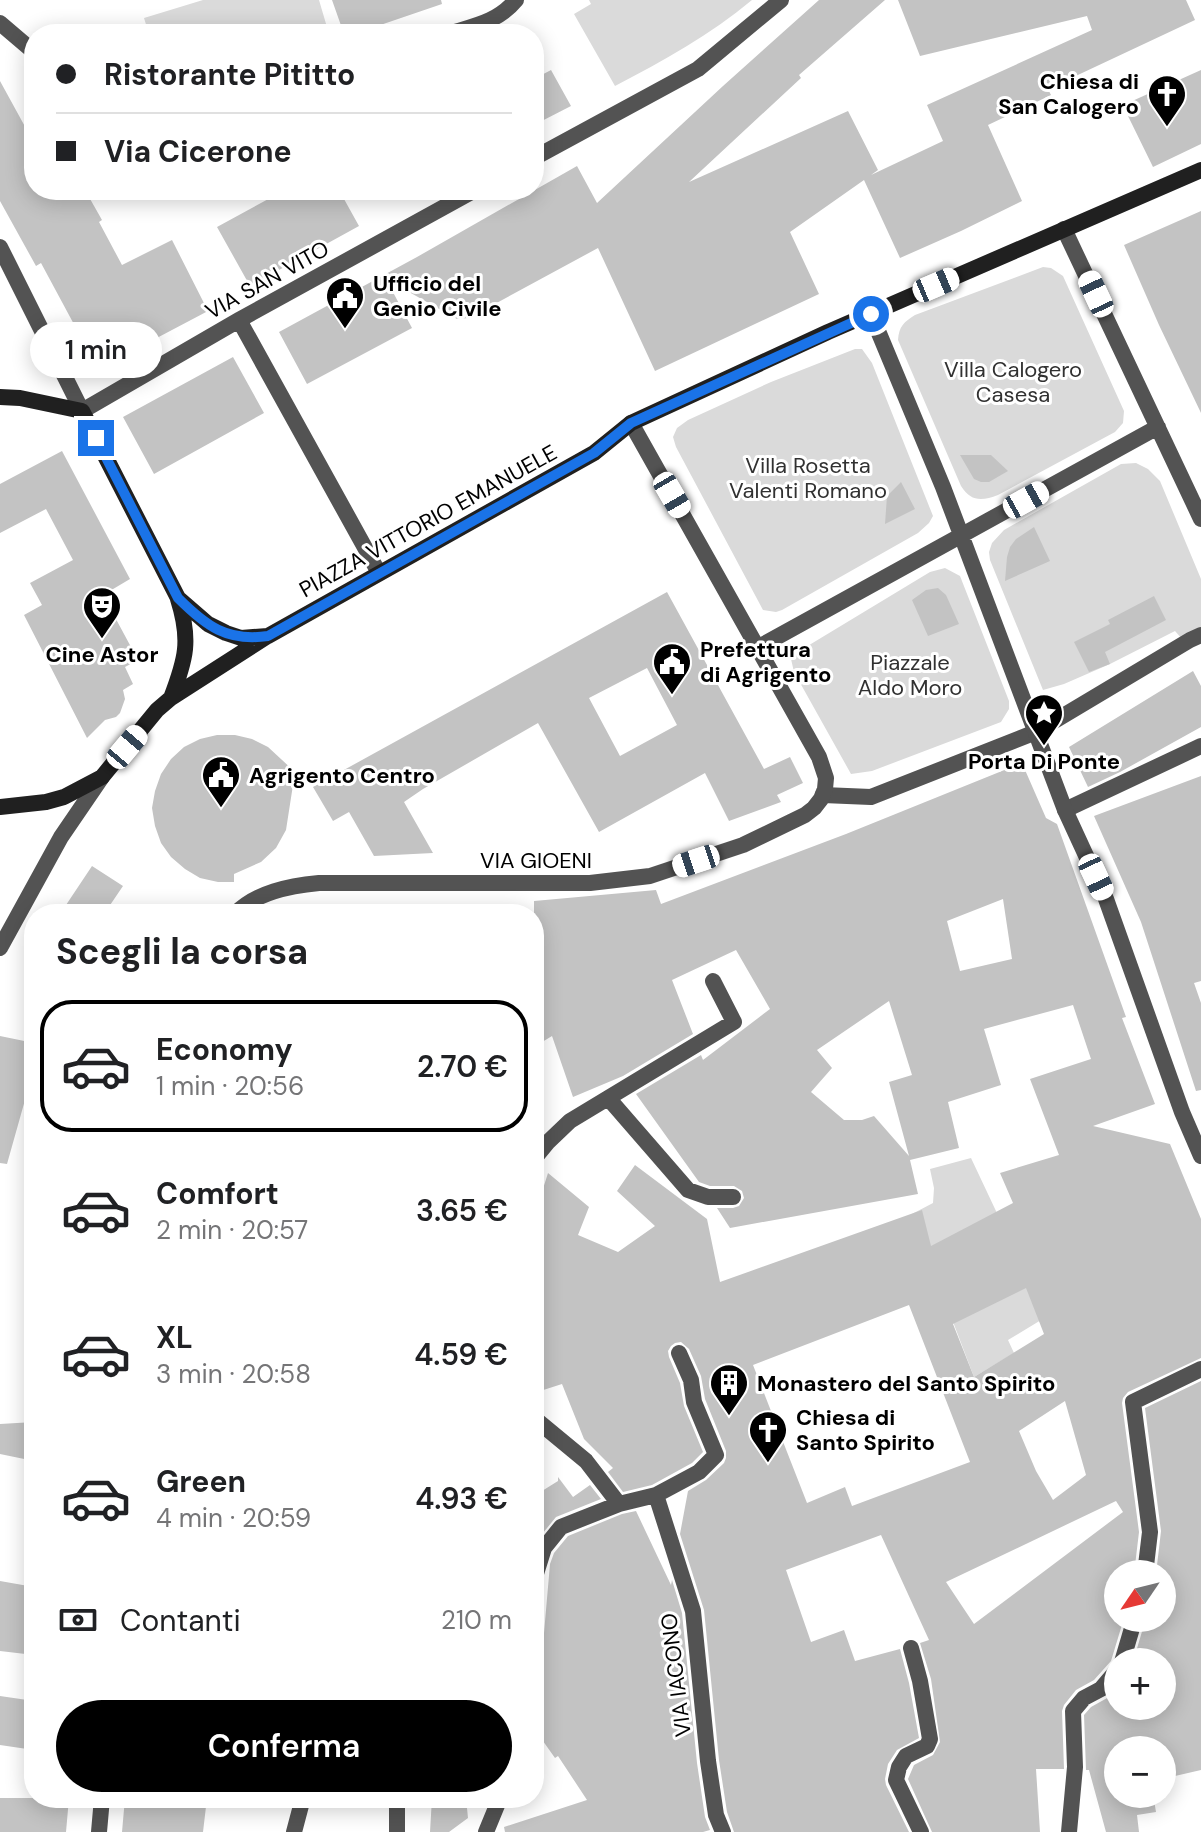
<!DOCTYPE html>
<html lang="it">
<head>
<meta charset="utf-8">
<style>
	body { margin:0; font-family:"DM Sans",sans-serif; background:#f6f6f6; color:#202124; height:100vh; display:flex; flex-direction:column; font-size:30px; white-space:nowrap }
	* { box-sizing:border-box; margin:0 }
	p { font-size:26px; color:#757577 }
	.icon { flex:none; width:44px; height:44px; fill:none; stroke:currentColor; stroke-width:2; stroke-linecap:round; stroke-linejoin:round }
	.map { position:relative; flex:1; overflow:hidden }
	.drawer { position:absolute; left:24px; top:904px; width:520px; height:904px; display:flex; flex-direction:column; background:#fff; border-radius:32px; box-shadow:0 4px 20px #0003 }
	.drawer>* { flex:none }
	.guide { position:absolute; left:24px; top:24px; width:520px; height:176px; border-radius:32px; box-shadow:0 4px 20px #0003; display:grid; align-content:center; height:176px; padding:0 32px; background:#fff }
	.needle { width:52px; rotate:235deg }
	.buttons { position:absolute; left:1104px; top:1560px; display:grid; gap:16px }
	.buttons a { display:grid; place-items:center; width:72px; height:72px; border-radius:50%; background:#fff; box-shadow:0 4px 20px #0003; font-size:40px }
	.end { position:absolute; width:36px; height:36px; margin:-18px; border:10px solid #1a73e8; background:#fff; box-shadow:0 0 0 4px #fff }
	.from { border-radius:50% }
	.bubble { position:absolute; height:56px; border-radius:28px; background:#fff; box-shadow:0 4px 20px #0003; font-size:26px; font-weight:600; line-height:56px; text-align:center }
	.car { position:absolute; width:24px; height:48px; margin:-24px -12px; border-radius:10px; box-shadow:0 0 6px 2px #0007; background:linear-gradient(#fff 24%,#345 0 40%,#fff 0 76%,#345 0 86%,#fff 0) }
	.guide b { display:flex; align-items:center; gap:28px; height:76px; font-size:30px }
	.guide b+b { border-top:2px solid #e0e0e0 }
	.guide i { width:20px; height:20px; background:#202124 }
	ul { padding:0; list-style:none }
	li { display:flex; align-items:center; gap:24px; height:132px; margin:0 16px 12px; padding:0 16px; border:4px solid transparent; border-radius:32px }
	li div { flex:1 }
	li b { display:block; font-size:30px }
	li em { font-style:normal; font-weight:600 }
	li.active { border-color:#000 }
	li>.icon { width:72px; height:72px; stroke-width:1.5 }
	h2 { padding:0 32px; font-size:36px; line-height:96px }
	.pay { display:flex; align-items:center; gap:20px; height:88px; padding:0 32px; font-size:30px }
	.pay p { margin-inline-start:auto }
	.button { display:flex; gap:16px; margin-top:auto; padding:16px 32px }
	.button a { flex:1; height:92px; border-radius:48px; background:#000; color:#fff; font-size:32px; font-weight:600; line-height:92px; text-align:center }
	.map>svg:first-child { display:block }
	.green { fill:#dadada }
	.building { fill:#c3c3c3; fill-rule:evenodd }
	.lines { fill:none; stroke-linecap:round; stroke-linejoin:round }
	.pedestrian { stroke:#535353; stroke-width:16 }
	.minor { stroke:#535353; stroke-width:16 }
	.tertiary { stroke:#535353; stroke-width:16 }
	.secondary { stroke:#202020; stroke-width:16 }
	.route { stroke:#1a73e8; stroke-width:10 }
	.labels { text-anchor:middle; dominant-baseline:central; stroke-width:6; stroke-linejoin:round; paint-order:stroke }
	.poi-label { font-size:22px; font-weight:bold; fill:#000; stroke:#fff; text-anchor:start }
	.street-label { font-size:22px; fill:#000; stroke:#fff }
	.park-label { font-size:22px; fill:#313131; stroke:#fff }
</style>
</head>
<body>
<div class="map">
<svg width="1201" height="1832" viewBox="0 0 1201 1832">
	<rect width="100%" height="100%" fill="#fff"/>
	<!-- green -->
	<path class="green" d="M203 0H319L329 34H149L144 18Z
		M589 0H752C710 35 663 61 615 86L574 14 591 4Z
		M1043 267 1051 268 1063 276 1124 411 1123 423 1115 432 998 495C982 501 971 502 961 486L898 340C899 326 904 322 915 315Z
		M855 349H862L872 363 933 516 929 523 918 533 782 610 776 612 763 610 676 447 673 437 677 428 688 420 771 382Z
		M1136 463 1148 469 1160 481 1201 579V628L1182 639 1175 631 1110 664 1064 684 1043 690 990 560 989 552 992 543 1004 530 1121 464Z
		M945 568 960 576 1009 701V709L1001 722 872 771 851 774 794 672 791 659 801 650 930 572Z
		M971 1158 1046 1317 1008 1340 1014 1353 974 1377 912 1214 933 1203 934 1188 930 1169Z"/>
	<!-- building -->
	<path class="building" d="M332 0H441L442 4 354 34H344Z
		M819 0H885L799 75 801 78 689 182 848 111 878 170 871 175 943 141 927 105 1092 30 1087 16 920 56 898 0H1186L1195 20 1048 89 1051 95 988 125 1022 201 961 231 900 258 864 180 790 232 819 294 655 371 598 248 469 318 457 319 386 279 412 328 307 384 279 332 417 257 577 166 597 203 723 86Z
		M551 70 571 106 534 125V79Z
		M1201 70V144L1153 167 1128 116 1134 113 1130 102Z
		M0 81 34 143V190H85L102 220 99 222 122 265 172 240 208 311 98 369 41 263 36 266 0 201Z
		M285 190H339L359 226 250 286 217 227Z
		M1201 211V413L1159 325 1124 245Z
		M233 357 264 413 154 474 123 417Z
		M62 451 130 579 103 595 138 660 125 667 133 684 123 690 125 699 120 713 116 717 105 720 87 738 24 615 42 605 30 583 73 560 46 509 0 533V484Z
		M960 455H991L1008 471 989 482H981L974 479Z
		M901 482 915 509 885 524 887 496Z
		M1034 527 1050 561 1005 581 1007 557 1010 547 1016 539Z
		M938 588 946 595 959 624 928 636 912 600 926 590Z
		M667 592 764 769 790 757 803 783 777 795 781 802 729 821 705 773 599 832 538 723 423 789 404 802 433 853 374 856 349 812 333 821 313 787ZM647 668 677 725 620 756 589 698Z
		M1154 596 1166 620 1105 652 1110 664 1089 672 1074 642 1110 624 1108 620Z
		M1193 671 1201 686V727L1120 772 1088 787 1069 747Z
		M217 735H235L252 739 268 747 295 772 286 830 276 848 261 862 234 874V882H218L200 878 185 869 171 857 161 843 155 826 152 808 155 791 161 774 171 759 184 747 200 739Z
		M1022 763 1046 818 1057 824 1126 1017 1122 1018 1155 1104 1093 1126 1170 1144 1201 1219V1358L1128 1392 1123 1398 1122 1403 1139 1532 1134 1574H1118V1618H1124L1111 1661 1094 1680 1076 1690 1064 1705 1062 1711 1064 1769H1036L1040 1832H932L908 1779 914 1765 933 1755 940 1742 931 1679 920 1643 929 1640 881 1535 786 1570 811 1642 844 1630 855 1661 900 1649 909 1683 919 1738 897 1750 888 1764 885 1779 886 1785 909 1832H734L727 1812 719 1760 704 1610 680 1534 688 1491 706 1480 724 1463 726 1458V1451L705 1399 701 1376 689 1349 681 1342 675 1343 671 1346 668 1351 669 1357 680 1383 684 1406 703 1452 692 1463 652 1485 623 1492 608 1472 613 1468 584 1439 562 1384 534 1393V1217L548 1173 589 1207 578 1235 618 1252 655 1226 617 1191 635 1165 707 1219 720 1282 922 1210 931 1246 1013 1203 1000 1173 1059 1155 1030 1079 1091 1059 1073 1005 984 1029 1001 1085 948 1102 959 1148 910 1160 918 1194 730 1228 717 1208H733L739 1206 744 1198 742 1191 734 1186H710L699 1182 636 1094 701 1055 703 1060 770 1009 736 950 672 980 693 1034 623 1076 573 1097 552 1036 534 1047V901L656 890 661 904 846 834ZM1003 899 1012 959 960 971 947 921ZM889 1001 912 1075 889 1082 909 1156 874 1116 862 1120H844L811 1092 832 1068 817 1050ZM1026 1288 1044 1334 974 1377 953 1324ZM909 1305 970 1462 852 1506 845 1487 807 1503 753 1365ZM1065 1401 1086 1475 1053 1500 1036 1471 1019 1431ZM1116 1501 1123 1512 974 1624 946 1582Z
		M1201 776V981L1194 983 1201 1003V1090L1196 1091 1141 922 1094 816Z
		M92 866 123 886 104 914H60Z
		M0 1036 34 1043V1101L25 1100 7 1164 0 1163Z
		M1201 1381V1770L1162 1779V1750H1118V1794H1153L1156 1812 1137 1815 1139 1832H1106L1089 1770H1086L1084 1715 1091 1707 1109 1697 1118 1686V1706H1162V1662H1133L1146 1618H1162V1574H1156L1161 1531 1145 1408Z
		M34 1422V1461L0 1454V1424Z
		M558 1477 573 1497 590 1485 601 1499 556 1517 534 1544V1496L558 1481Z
		M636 1511 671 1585 672 1580 682 1613 697 1763 705 1817 710 1830 703 1832H505L504 1827 587 1800 558 1756 555 1758 538 1734 534 1711V1634L544 1633 550 1564 554 1553 568 1536 622 1514Z
		M0 1581 34 1587V1655L0 1651Z
		M0 1696 34 1701V1750L0 1745Z
		M0 1798H69L66 1832H0Z
		M125 1798H207L203 1832H122Z
		M432 1798H466L468 1818 449 1832H430Z"/>
	<g class="lines">
		<!-- pedestrian -->
		<path class="pedestrian" d="M823 795 871 797 1036 732 1190 640 1201 635
			M1065 810 1201 746"/>
		<!-- minor -->
		<path class="minor" d="M0 23 34 52
			M448 34C474 26 498 22 516 0
			M534 158 698 69 781 0
			M1064 229 1201 519
			M871 314 943 487 1065 810 1106 899 1182 1112 1201 1156
			M239 320 379 573
			M82 411 239 320 475 190
			M757 648 1158 427
			M235 914C257 892 289 886 319 883H590L650 876 743 845 805 815 814 808 821 799 825 789 826 778 819 757 631 423
			M609 1099 688 1190 708 1197H733
			M534 1159 548 1142 570 1121 734 1022 713 981
			M679 1353 691 1380 694 1402 716 1455 699 1472 656 1495 693 1611 708 1761 716 1815 723 1832
			M534 1418 586 1461 619 1504
			M1145 1574 1150 1532 1133 1402 1201 1369
			M534 1580 544 1548 561 1527 619 1504 656 1495
			M911 1648 920 1681 930 1739 927 1746 906 1756 899 1767 896 1780 921 1832
			M1122 1662 1135 1618
			M397 1798V1832
			M99 1832 102 1798
			M294 1832 303 1798
			M486 1832 500 1798
			M1069 1832 1075 1767 1073 1711 1084 1698 1101 1689 1118 1669"/>
		<!-- tertiary -->
		<path class="tertiary" d="M0 247 82 411
			M0 948 61 837 102 777"/>
		<!-- secondary -->
		<path class="secondary" d="M0 397 20 398 82 411 178 598 208 624 226 633 241 638 268 636 594 453 631 423 828 332 1201 170
			M171 698C186 659 191 640 178 599
			M0 807 46 802 64 797 102 777 157 710 171 698 266 637"/>
	</g>
	<g class="lines">
		<!-- route -->
		<path class="route" d="M96 438 178 598C206 626 227 642 268 636L594 453 631 423 871 314"/>
	</g>
	<!-- icons -->
	<defs>
		<g id="church-pin" transform="scale(2)"><path d="M0 17L-7.5 6A9.5 9.5 0 1 1 7.5 6Z" fill="#000" stroke="#fff"/><path d="M-1.2-6h2.4v3.5h3.3v2.4h-3.3V6h-2.4V-.1h-3.3v-2.4h3.3Z" fill="#fff"/></g>
		<g id="civic-pin" transform="scale(2)"><path d="M0 17L-7.5 6A9.5 9.5 0 1 1 7.5 6Z" fill="#000" stroke="#fff"/><path d="M-.6-6.5H3V-4.5H.6V-3L4-1V1h2V6H-6V1h2V-1L-.6-3ZM-1.2 2.5V6h2.4V2.5Z" fill="#fff"/></g>
		<g id="theatre-pin" transform="scale(2)"><path d="M0 17L-7.5 6A9.5 9.5 0 1 1 7.5 6Z" fill="#000" stroke="#fff"/><path d="M-5-5.5Q0-4 5-5.5V0Q5 5 0 6Q-5 5-5 0ZM-3.3-2.5H-1v1.5H-3.3ZM1-2.5H3.3v1.5H1ZM-2.8 1Q0 5.5 2.8 1Z" fill="#fff"/></g>
		<g id="sight-pin" transform="scale(2)"><path d="M0 17L-7.5 6A9.5 9.5 0 1 1 7.5 6Z" fill="#000" stroke="#fff"/><path d="M0-6L1.8-2.2L6-1.7L2.9 1.2L3.7 5.4L0 3.3L-3.7 5.4L-2.9 1.2L-6-1.7L-1.8-2.2Z" fill="#fff"/></g>
		<g id="building-pin" transform="scale(2)"><path d="M0 17L-7.5 6A9.5 9.5 0 1 1 7.5 6Z" fill="#000" stroke="#fff"/><path d="M-4-6H4V6H1V3H-1V6H-4ZM-2.5-4.3h1.7v1.8h-1.7ZM.8-4.3h1.7v1.8H.8ZM-2.5-1h1.7V.8h-1.7ZM.8-1h1.7V.8H.8Z" fill="#fff"/></g>
	</defs>
	<g fill-rule="evenodd">
		<use href="#church-pin" x="1167" y="94"/>
		<use href="#civic-pin" x="345" y="296"/>
		<use href="#theatre-pin" x="102" y="606"/>
		<use href="#civic-pin" x="672" y="662"/>
		<use href="#sight-pin" x="1044" y="713"/>
		<use href="#civic-pin" x="221" y="775"/>
		<use href="#building-pin" x="729" y="1383"/>
		<use href="#church-pin" x="768" y="1430"/>
	</g>
	<g class="labels">
		<!-- poi labels -->
		<g class="poi-label">
			<text x="1139" y="81" text-anchor="end">Chiesa di<tspan x="1139" dy="25">San Calogero</tspan></text>
			<text x="373" y="283">Ufficio del<tspan x="373" dy="25">Genio Civile</tspan></text>
			<text x="700" y="649">Prefettura<tspan x="700" dy="25">di Agrigento</tspan></text>
			<text x="102" y="654" text-anchor="middle">Cine Astor</text>
			<text x="1044" y="761" text-anchor="middle">Porta Di Ponte</text>
			<text x="249" y="775">Agrigento Centro</text>
			<text x="757" y="1383">Monastero del Santo Spirito</text>
			<text x="796" y="1417">Chiesa di<tspan x="796" dy="25">Santo Spirito</tspan></text>
		</g>
		<!-- street labels -->
		<g class="street-label">
			<text transform="translate(267 280) rotate(-29)">VIA SAN VITO</text>
			<text transform="translate(428 521) rotate(-29)">PIAZZA VITTORIO EMANUELE</text>
			<text x="536" y="860">VIA GIOENI</text>
			<text transform="translate(676 1675) rotate(-97)">VIA IACONO</text>
		</g>
		<!-- park labels -->
		<g class="park-label">
			<text x="1013" y="369">Villa Calogero<tspan x="1013" dy="25">Casesa</tspan></text>
			<text x="808" y="465">Villa Rosetta<tspan x="808" dy="25">Valenti Romano</tspan></text>
			<text x="910" y="662">Piazzale<tspan x="910" dy="25">Aldo Moro</tspan></text>
		</g>
	</g>
</svg>
<div class="buttons">
<a><svg class="needle" viewBox="-14 -14 28 28"><path d="M0-13l5 13h-10z" fill="#e53935"/><path d="M0 13l5-13h-10z" fill="#757577"/></svg></a>
<a>+</a>
<a>−</a>
</div>
<i class="end from" style="left:871px;top:314px"></i>
<i class="end" style="left:96px;top:438px"></i>
<div class="bubble" style="left:30px;top:322px;width:132px">1 min</div>
<i class="car" style="left:936px;top:285px;rotate:67deg"></i>
<i class="car" style="left:1096px;top:294px;rotate:335deg"></i>
<i class="car" style="left:672px;top:495px;rotate:150deg"></i>
<i class="car" style="left:1026px;top:500px;rotate:61deg"></i>
<i class="car" style="left:127px;top:747px;rotate:40deg"></i>
<i class="car" style="left:696px;top:861px;rotate:252deg"></i>
<i class="car" style="left:1096px;top:877px;rotate:155deg"></i>
<div class="guide">
<b><i class="from"></i>Ristorante Pititto</b>
<b><i></i>Via Cicerone</b>
</div>
<section class="drawer">
<h2>Scegli la corsa</h2>
<ul>
<li class="active"><svg class="icon" aria-label="car" viewBox="0 0 24 24"><path d="M5 17H2v-5l4-1 3-4h7l3 4 3 1v5h-3M9 17h6M6 11h13"/><circle cx="7" cy="17" r="2"/><circle cx="17" cy="17" r="2"/></svg><div><b>Economy</b><p>1 min · 20:56</p></div><em>2.70 €</em></li>
<li><svg class="icon" aria-label="car" viewBox="0 0 24 24"><path d="M5 17H2v-5l4-1 3-4h7l3 4 3 1v5h-3M9 17h6M6 11h13"/><circle cx="7" cy="17" r="2"/><circle cx="17" cy="17" r="2"/></svg><div><b>Comfort</b><p>2 min · 20:57</p></div><em>3.65 €</em></li>
<li><svg class="icon" aria-label="car" viewBox="0 0 24 24"><path d="M5 17H2v-5l4-1 3-4h7l3 4 3 1v5h-3M9 17h6M6 11h13"/><circle cx="7" cy="17" r="2"/><circle cx="17" cy="17" r="2"/></svg><div><b>XL</b><p>3 min · 20:58</p></div><em>4.59 €</em></li>
<li><svg class="icon" aria-label="car" viewBox="0 0 24 24"><path d="M5 17H2v-5l4-1 3-4h7l3 4 3 1v5h-3M9 17h6M6 11h13"/><circle cx="7" cy="17" r="2"/><circle cx="17" cy="17" r="2"/></svg><div><b>Green</b><p>4 min · 20:59</p></div><em>4.93 €</em></li>
</ul>
<div class="pay"><svg class="icon" aria-label="cash" viewBox="0 0 24 24"><path d="M3 7h18v10H3z"/><circle cx="12" cy="12" r="2"/></svg>Contanti<p>210 m</p></div>
<div class="button"><a>Conferma</a></div>
</section>
</div>
</body>
</html>
